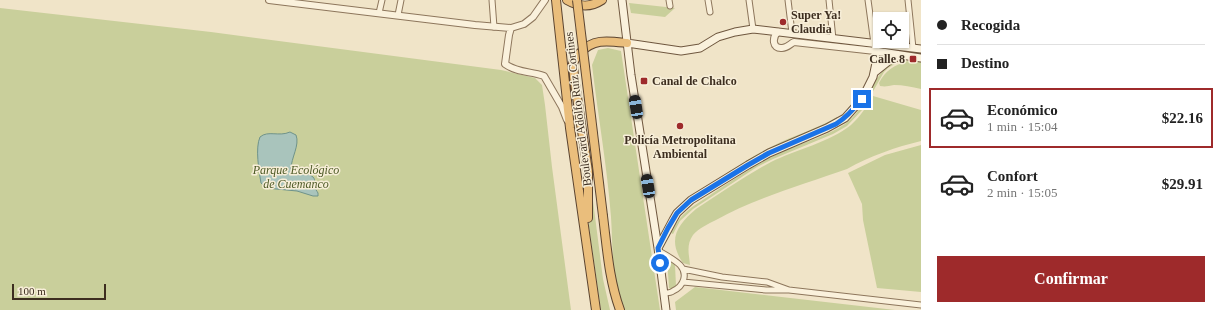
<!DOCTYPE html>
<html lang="es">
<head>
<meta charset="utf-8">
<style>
	body { margin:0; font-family:Georgia,serif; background:#f6f6f6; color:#222; height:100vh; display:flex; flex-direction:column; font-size:15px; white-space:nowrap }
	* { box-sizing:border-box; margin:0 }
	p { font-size:13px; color:#767676 }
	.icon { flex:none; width:22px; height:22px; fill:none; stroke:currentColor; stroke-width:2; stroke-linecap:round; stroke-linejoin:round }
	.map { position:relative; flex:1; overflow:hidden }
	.panel { display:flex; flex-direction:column; background:#fff; width:300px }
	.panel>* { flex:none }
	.top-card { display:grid; align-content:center; height:88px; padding:0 16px; background:#fff }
	.buttons { position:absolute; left:873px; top:12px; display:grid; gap:8px }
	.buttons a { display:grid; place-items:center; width:36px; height:36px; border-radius:0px; background:#fff; box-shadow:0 1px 3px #0004; font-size:20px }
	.scale { position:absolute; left:12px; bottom:10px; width:94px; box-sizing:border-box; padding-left:4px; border:2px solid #3d2e20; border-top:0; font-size:11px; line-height:14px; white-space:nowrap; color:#3d2e20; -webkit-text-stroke:3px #f7eed8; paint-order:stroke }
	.end { position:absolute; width:18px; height:18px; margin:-9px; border:5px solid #1a73e8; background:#fff; box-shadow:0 0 0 2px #fff }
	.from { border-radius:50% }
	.car { position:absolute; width:12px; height:24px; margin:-12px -6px; border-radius:5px; box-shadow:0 0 3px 1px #0007; background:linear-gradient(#222 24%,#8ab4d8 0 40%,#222 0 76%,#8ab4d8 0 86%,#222 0) }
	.top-card b { display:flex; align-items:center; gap:14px; height:38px; font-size:15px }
	.top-card b+b { border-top:1px solid #e0e0e0 }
	.top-card i { width:10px; height:10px; background:#222 }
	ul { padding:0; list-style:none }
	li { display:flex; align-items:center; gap:12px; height:60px; margin:0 8px 6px; padding:0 8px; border:2px solid transparent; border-radius:0px }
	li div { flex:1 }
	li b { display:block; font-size:15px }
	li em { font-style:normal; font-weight:700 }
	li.selected { border-color:#9e2a2b }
	li>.icon { width:36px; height:36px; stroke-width:1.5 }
	.primary-button { display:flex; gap:8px; margin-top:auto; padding:8px 16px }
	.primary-button a { flex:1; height:46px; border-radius:0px; background:#9e2a2b; color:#fff; font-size:16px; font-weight:700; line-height:46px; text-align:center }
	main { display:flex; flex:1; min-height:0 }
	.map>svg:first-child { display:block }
	.green { fill:#c9cf9b }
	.water { fill:#a9c4bc; stroke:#6f938a }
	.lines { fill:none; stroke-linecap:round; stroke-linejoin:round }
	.minor-casing { stroke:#8d765c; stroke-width:7 }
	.tertiary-casing { stroke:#8d765c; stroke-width:8 }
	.secondary-casing { stroke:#6f573f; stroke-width:9 }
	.trunk-casing { stroke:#5b4430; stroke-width:10 }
	.minor { stroke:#faf1dc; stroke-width:5 }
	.tertiary { stroke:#faf1dc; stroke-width:6 }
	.secondary { stroke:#faf1dc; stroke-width:7 }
	.trunk { stroke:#eabe7c; stroke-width:8 }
	.trunk-bridge-casing { stroke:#5b4430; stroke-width:10; stroke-linecap:butt }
	.trunk-bridge { stroke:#eabe7c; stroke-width:8 }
	.route { stroke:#1a73e8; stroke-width:5 }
	.poi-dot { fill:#9e2a2b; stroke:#f7eed8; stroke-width:1.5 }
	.labels { text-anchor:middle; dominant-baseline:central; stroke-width:3; stroke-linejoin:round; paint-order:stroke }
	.poi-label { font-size:12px; font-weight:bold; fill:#3d2e20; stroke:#f7eed8; text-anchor:start }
	.street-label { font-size:12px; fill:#3d2e20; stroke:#f7eed8 }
	.park-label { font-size:12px; font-style:italic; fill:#4d5a26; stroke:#f7eed8 }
</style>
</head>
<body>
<main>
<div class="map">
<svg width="921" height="310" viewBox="0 0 921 310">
	<rect width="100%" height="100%" fill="#f0e4c8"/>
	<!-- green -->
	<path class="green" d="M629 3 675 8 665 17 631 13Z
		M0 8 211 32 501 70 535 78 542 85 545 105 552 167 571 310H0Z
		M608 48 621 51 660 310H624C611 284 613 246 611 217 607 166 598 116 592 65L598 50Z
		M908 61 921 62V89C912 87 903 85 894 85 888 86 886 87 880 86L879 83C885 71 894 65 908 61Z
		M891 64H895L888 68 884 72 863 109 847 126 833 134 773 159 757 167 693 209 680 221 673 234 671 233C674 227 677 222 681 217 690 207 702 201 713 193 736 178 759 162 784 151 804 142 827 136 845 124 868 108 871 76 891 64Z
		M873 96 921 110V141C896 147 870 156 847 169 805 184 755 198 716 220 708 224 699 228 693 235 686 245 689 254 690 265L683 263C667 240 677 225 696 209 721 193 745 176 771 162 795 150 830 142 851 125 860 117 867 106 873 96Z
		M837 117V121L697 193C722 177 746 159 773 146 794 135 817 129 837 117Z
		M921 145V292L877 288 863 220 862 204 848 173 885 155Z
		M591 185 603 279 610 310H601L589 227Z
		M667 258 675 265 676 286 672 290 669 288Z
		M695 287 895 310H676L675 302Z"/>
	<!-- water -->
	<path class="water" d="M290 132 296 135C300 145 291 158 291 169 297 176 307 171 313 177 316 180 314 184 315 187 315 189 317 191 318 193V196H313L297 191 266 188 261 183C259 171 255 148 260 137 268 130 279 137 290 132Z"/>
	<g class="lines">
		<!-- minor casing -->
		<g class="minor-casing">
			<path id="minor" d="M492 0 494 27
				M669 0 670 6
				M708 0 710 12
				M749 0 753 29
				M788 0 792 33
				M829 0 833 39
				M868 0 875 51
				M908 0 913 48
				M379 13 382 0
				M398 15 401 0
				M658 250C665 255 674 259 680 265 688 274 684 286 673 291 671 293 666 293 664 293
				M683 269 722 277 767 282 789 290H766L683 282
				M789 290 921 305"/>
		</g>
		<!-- tertiary casing -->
		<g class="tertiary-casing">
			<path id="tertiary" d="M269 0 475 25 511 28 524 24 533 17 545 0
				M511 28 509 35 505 64C518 73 530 71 544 76L562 107 567 120
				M778 32C772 37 772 49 782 48 787 48 790 44 794 42L875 51"/>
		</g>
		<!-- secondary casing -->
		<g class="secondary-casing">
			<path id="secondary" d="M622 0 631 75 658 248 666 310
				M627 43 681 51 700 48 718 37 735 32 753 29 921 49
				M875 72 890 60 900 56
				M658 248 673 220 677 213 691 200 748 165 769 153 827 128 845 118 862 99 873 77 876 63 875 51 921 58"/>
		</g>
		<!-- trunk casing -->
		<g class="trunk-casing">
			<path id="trunk" d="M556 0 570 128 596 310
				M567 0C579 7 590 8 602 0
				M603 216C607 248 609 280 620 310
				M588 218V171L574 77C574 73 573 68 573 64 574 60 577 56 580 53 593 38 609 41 627 43"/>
		</g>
		<!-- minor -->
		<use href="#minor" class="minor"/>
		<!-- tertiary -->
		<use href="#tertiary" class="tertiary"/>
		<!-- secondary -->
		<use href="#secondary" class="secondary"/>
		<!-- trunk -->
		<use href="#trunk" class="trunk"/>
		<!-- trunk-bridge casing -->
		<g class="trunk-bridge-casing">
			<path id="trunk-bridge" d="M577 0 603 216"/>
		</g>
		<!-- trunk-bridge -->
		<use href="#trunk-bridge" class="trunk-bridge"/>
	</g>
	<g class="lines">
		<!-- route -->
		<path class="route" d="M660 263 658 248 668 228 677 213 691 200 748 165 769 153 836 124C847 117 854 109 862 99"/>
	</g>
	<!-- markers -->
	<g class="poi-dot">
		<circle cx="783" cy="22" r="4"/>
		<rect x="909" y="55" width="8" height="8" rx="2"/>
		<rect x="640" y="77" width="8" height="8" rx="2"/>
		<circle cx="680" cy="126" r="4"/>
	</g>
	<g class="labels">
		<!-- poi labels -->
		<g class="poi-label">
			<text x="791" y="15">Super Ya!<tspan x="791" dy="14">Claudia</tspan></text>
			<text x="905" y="59" text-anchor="end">Calle 8</text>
			<text x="652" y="81">Canal de Chalco</text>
			<text x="680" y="140" text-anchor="middle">Policía Metropolitana<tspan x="680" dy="14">Ambiental</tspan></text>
		</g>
		<!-- street labels -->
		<g class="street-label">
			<text transform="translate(578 109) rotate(-97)">Boulevard Adolfo Ruiz Cortines</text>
		</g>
		<!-- park labels -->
		<g class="park-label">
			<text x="296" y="170">Parque Ecológico<tspan x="296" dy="14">de Cuemanco</tspan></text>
		</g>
	</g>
</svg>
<div class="buttons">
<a><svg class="icon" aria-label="locate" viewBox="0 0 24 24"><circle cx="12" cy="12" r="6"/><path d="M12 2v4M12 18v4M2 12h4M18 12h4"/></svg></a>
</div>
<div class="scale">100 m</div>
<i class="end from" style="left:660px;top:263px"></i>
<i class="end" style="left:862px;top:99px"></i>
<i class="car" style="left:636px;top:107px;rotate:351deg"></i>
<i class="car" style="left:648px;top:186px;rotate:351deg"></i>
</div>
<section class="panel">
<div class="top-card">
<b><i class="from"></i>Recogida</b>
<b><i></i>Destino</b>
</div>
<ul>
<li class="selected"><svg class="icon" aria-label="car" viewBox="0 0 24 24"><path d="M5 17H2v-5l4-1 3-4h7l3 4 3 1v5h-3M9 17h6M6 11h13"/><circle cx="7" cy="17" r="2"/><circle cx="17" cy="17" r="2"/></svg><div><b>Económico</b><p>1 min · 15:04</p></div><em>$22.16</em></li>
<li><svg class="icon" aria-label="car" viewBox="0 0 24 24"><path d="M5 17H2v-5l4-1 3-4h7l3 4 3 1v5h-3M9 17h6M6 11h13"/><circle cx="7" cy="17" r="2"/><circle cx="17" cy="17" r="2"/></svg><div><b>Confort</b><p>2 min · 15:05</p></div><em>$29.91</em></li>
</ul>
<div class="primary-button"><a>Confirmar</a></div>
</section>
</main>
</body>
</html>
